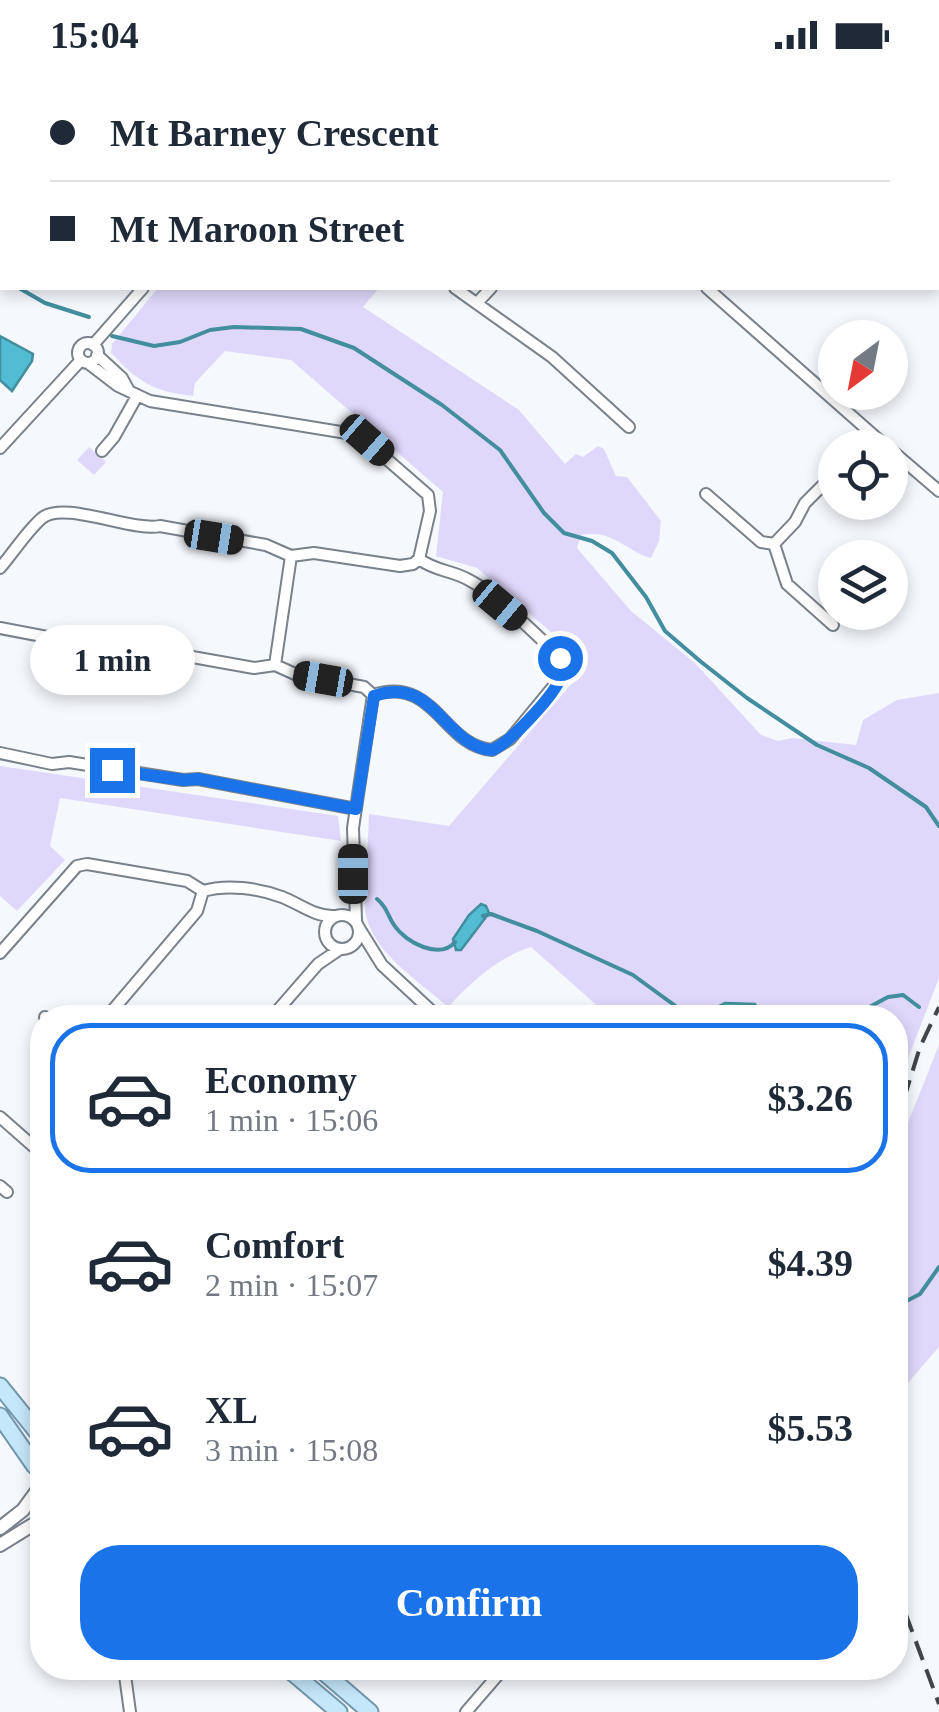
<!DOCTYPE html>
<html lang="en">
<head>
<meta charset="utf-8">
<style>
	body { margin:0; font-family:Georgia,serif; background:#f2f2f3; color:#1f2937; height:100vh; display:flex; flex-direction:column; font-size:38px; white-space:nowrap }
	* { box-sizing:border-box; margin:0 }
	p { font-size:32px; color:#747a83 }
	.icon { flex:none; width:55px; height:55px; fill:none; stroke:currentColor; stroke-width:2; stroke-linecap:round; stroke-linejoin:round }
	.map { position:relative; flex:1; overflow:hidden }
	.drawer { position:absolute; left:30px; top:935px; width:878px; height:675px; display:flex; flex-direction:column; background:#fff; border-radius:40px; box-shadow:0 5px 15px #0003 }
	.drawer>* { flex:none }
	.hud { position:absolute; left:0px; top:0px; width:940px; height:220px; box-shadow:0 5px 15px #0003; display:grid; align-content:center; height:220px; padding:0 50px; background:#fff }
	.needle { width:65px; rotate:212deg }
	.controls { position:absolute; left:818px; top:250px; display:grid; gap:20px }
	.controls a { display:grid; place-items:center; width:90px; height:90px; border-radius:50%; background:#fff; box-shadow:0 5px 15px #0003; font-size:50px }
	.end { position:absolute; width:45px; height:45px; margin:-22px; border:12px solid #1a73e8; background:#fff; box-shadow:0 0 0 5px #fff }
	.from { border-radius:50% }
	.bubble { position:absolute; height:70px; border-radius:35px; background:#fff; box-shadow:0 5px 15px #0003; font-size:32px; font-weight:700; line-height:70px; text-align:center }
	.car { position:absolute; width:30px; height:60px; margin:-30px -15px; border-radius:12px; box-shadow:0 0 8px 2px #0007; background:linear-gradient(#222 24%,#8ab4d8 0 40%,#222 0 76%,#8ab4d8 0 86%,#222 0) }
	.hud b { display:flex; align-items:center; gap:35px; height:95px; font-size:38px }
	.hud b+b { border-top:2px solid #e0e1e3 }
	.hud i { width:25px; height:25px; background:#1f2937 }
	ul { padding:18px 0 0; list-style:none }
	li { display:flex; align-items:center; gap:30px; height:150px; margin:0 20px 15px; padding:0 30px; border:5px solid transparent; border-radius:40px }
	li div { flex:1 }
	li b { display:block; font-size:38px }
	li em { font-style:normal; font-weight:700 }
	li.selected { border-color:#1a73e8 }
	li>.icon { width:90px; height:90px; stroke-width:1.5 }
	.action { display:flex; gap:20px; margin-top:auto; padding:20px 50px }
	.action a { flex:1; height:115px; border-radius:40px; background:#1a73e8; color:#fff; font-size:40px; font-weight:700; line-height:115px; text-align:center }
	.status { display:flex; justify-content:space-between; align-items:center; height:70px; padding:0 50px; background:#fff; direction:ltr }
	.status svg { height:28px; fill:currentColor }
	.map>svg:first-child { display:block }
	.green { fill:#e0d8fa }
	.water { fill:#52bdd2; stroke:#428e9e; stroke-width:2.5 }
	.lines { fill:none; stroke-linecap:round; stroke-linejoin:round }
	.stream { stroke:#428e9e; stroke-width:4 }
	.minor-casing { stroke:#79818b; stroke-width:14 }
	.tertiary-casing { stroke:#79818b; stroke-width:16 }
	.primary-casing { stroke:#7297ac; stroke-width:19 }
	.minor { stroke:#fff; stroke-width:10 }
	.tertiary { stroke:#fff; stroke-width:12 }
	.primary { stroke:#c5e7fa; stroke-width:15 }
	.rail { stroke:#414448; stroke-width:4; stroke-dasharray:20 10; stroke-linecap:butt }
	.route { stroke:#1a73e8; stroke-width:12 }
</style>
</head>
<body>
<div class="status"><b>15:04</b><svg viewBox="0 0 49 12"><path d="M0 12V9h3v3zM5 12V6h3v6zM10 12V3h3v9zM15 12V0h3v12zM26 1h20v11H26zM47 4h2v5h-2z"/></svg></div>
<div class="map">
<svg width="939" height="1642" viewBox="0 0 939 1642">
	<rect width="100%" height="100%" fill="#f5f8fd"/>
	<!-- green -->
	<path class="green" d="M158 218H379L363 237 519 340 565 394 576 384 583 387 598 376 604 379 616 406 627 407 661 451 659 471 651 488C624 480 613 459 581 465L577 478 631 541 695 593 761 665 778 671 792 668 856 675 863 650 897 630 939 623V908L895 1022V948L610 947 531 877C499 887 471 912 448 937 418 910 372 883 365 841L369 744 449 756 573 612V594L568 577 477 498 436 486 443 422 291 290 225 281 195 313 193 326C152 321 140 313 111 283L112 274Z
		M89 377 106 392 94 405 77 390Z
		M0 696 338 746 341 771 60 728 50 776 65 790 17 841 0 826Z
		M939 975V1277L907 1314 895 1313V1106L909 1050Z"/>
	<!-- water -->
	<path class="water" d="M0 266 33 284 32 291 12 321 0 310Z
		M481 834 486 836 489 843 461 880H456L453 869 469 845Z
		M725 933 755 934 760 943 757 947H704L709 941Z"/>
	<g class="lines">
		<!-- stream -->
		<path class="stream" d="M0 204 2 206
			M19 218 45 233 89 247
			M112 266 154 276 180 272 210 260 234 257 301 259 354 278 442 335 500 380 544 443 564 463 592 471 612 483 646 527 665 561 700 591 747 628 817 675 869 698 926 737 939 756
			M377 829C388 838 387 845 394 855 406 873 440 890 455 872
			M483 846 491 844 537 861 633 905 692 948
			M849 948 888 927 903 925 919 937
			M895 1237 920 1224 939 1197"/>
		<!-- minor casing -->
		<g class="minor-casing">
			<path id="minor" d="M98 0 101 2
				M458 0 461 2
				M646 0 649 2
				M329 2 331 0
				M670 2 672 0
				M823 2 826 0
				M0 55 2 58
				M455 218 552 287 629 357
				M707 218 888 378
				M477 233 491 218
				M78 283a10 10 0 1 1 20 0a10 10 0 1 1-20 0Z
				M93 275 143 218
				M97 285 122 308 128 319
				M88 293 118 316 150 331 359 365 428 425 430 441 419 489
				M0 378 81 290
				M858 378 871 363
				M890 379 939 421
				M102 381 114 367 137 326
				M706 424 761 472 774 474 795 452 805 433 835 403
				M774 474 787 514 833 555
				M0 498C14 482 26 462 42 448 64 430 132 462 160 456L266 475 291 486
				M0 558 89 575 103 571 254 598 275 595
				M373 625 364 617 295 604 275 595 291 486 314 483 400 496 413 494 419 489
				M0 683 52 694 69 692 183 710 198 709 356 739
				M325 862a17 17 0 1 1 34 0a17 17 0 1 1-34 0Z
				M356 850 353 758 373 625C435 605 443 676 492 680L510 669 562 606V593L554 581C529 559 498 525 469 510 452 500 437 502 419 489
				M359 858 382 895 439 948
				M0 883 77 796 87 794 187 811 203 821C227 814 258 818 282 827 300 834 315 847 334 846
				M45 947 46 948
				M106 948 197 841 203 821
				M271 948 318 894 340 879
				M0 1047 42 1084
				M0 1116 7 1122
				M124 1598 130 1642
				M466 1642 504 1598"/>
		</g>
		<!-- tertiary casing -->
		<g class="tertiary-casing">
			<path id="tertiary" d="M0 1458 23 1440 42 1414
				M0 1475 42 1449"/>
		</g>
		<!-- primary casing -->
		<g class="primary-casing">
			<path id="primary" d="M0 1316 42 1368
				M0 1346 34 1395 42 1402
				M287 1598 339 1642
				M319 1598 370 1642"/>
		</g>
		<!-- minor -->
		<use href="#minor" class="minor"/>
		<!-- tertiary -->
		<use href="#tertiary" class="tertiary"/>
		<!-- primary -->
		<use href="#primary" class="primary"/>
		<!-- rail -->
		<path class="rail" d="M895 1058 920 977 939 937
			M895 1515 939 1634"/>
	</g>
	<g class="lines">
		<!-- route -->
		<path class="route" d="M112 700 184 710 198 709 356 739 374 626C434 604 444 676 492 680 509 674 551 628 559 611 564 603 562 596 560 588"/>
	</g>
</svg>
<div class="controls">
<a><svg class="needle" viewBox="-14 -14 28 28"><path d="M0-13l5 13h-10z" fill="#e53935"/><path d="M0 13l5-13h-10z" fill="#747a83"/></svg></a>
<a><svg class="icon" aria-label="locate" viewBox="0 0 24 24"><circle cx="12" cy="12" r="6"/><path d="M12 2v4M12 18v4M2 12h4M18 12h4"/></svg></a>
<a><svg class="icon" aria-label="layers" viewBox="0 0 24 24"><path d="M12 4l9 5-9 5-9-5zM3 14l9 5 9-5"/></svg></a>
</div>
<i class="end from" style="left:560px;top:588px"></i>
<i class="end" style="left:112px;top:700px"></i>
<div class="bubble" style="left:30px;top:555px;width:165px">1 min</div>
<i class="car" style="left:367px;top:370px;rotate:131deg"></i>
<i class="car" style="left:214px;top:467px;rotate:99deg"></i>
<i class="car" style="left:500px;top:535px;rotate:130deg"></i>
<i class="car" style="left:323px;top:609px;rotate:280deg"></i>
<i class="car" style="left:353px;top:804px;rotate:0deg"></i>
<div class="hud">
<b><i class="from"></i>Mt Barney Crescent</b>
<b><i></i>Mt Maroon Street</b>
</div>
<section class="drawer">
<ul>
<li class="selected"><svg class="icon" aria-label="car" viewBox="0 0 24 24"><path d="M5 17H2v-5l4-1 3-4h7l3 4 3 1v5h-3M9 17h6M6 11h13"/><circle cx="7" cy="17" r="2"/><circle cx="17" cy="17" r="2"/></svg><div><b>Economy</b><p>1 min · 15:06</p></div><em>$3.26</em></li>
<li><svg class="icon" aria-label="car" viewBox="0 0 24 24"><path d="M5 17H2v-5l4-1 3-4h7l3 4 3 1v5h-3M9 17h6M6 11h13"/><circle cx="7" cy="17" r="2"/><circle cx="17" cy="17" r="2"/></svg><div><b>Comfort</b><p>2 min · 15:07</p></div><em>$4.39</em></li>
<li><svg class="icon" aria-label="car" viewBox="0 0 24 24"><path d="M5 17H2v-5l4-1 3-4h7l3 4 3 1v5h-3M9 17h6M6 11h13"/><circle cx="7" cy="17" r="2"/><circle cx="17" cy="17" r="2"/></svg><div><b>XL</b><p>3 min · 15:08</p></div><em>$5.53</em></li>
</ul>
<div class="action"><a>Confirm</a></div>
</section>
</div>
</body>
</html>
